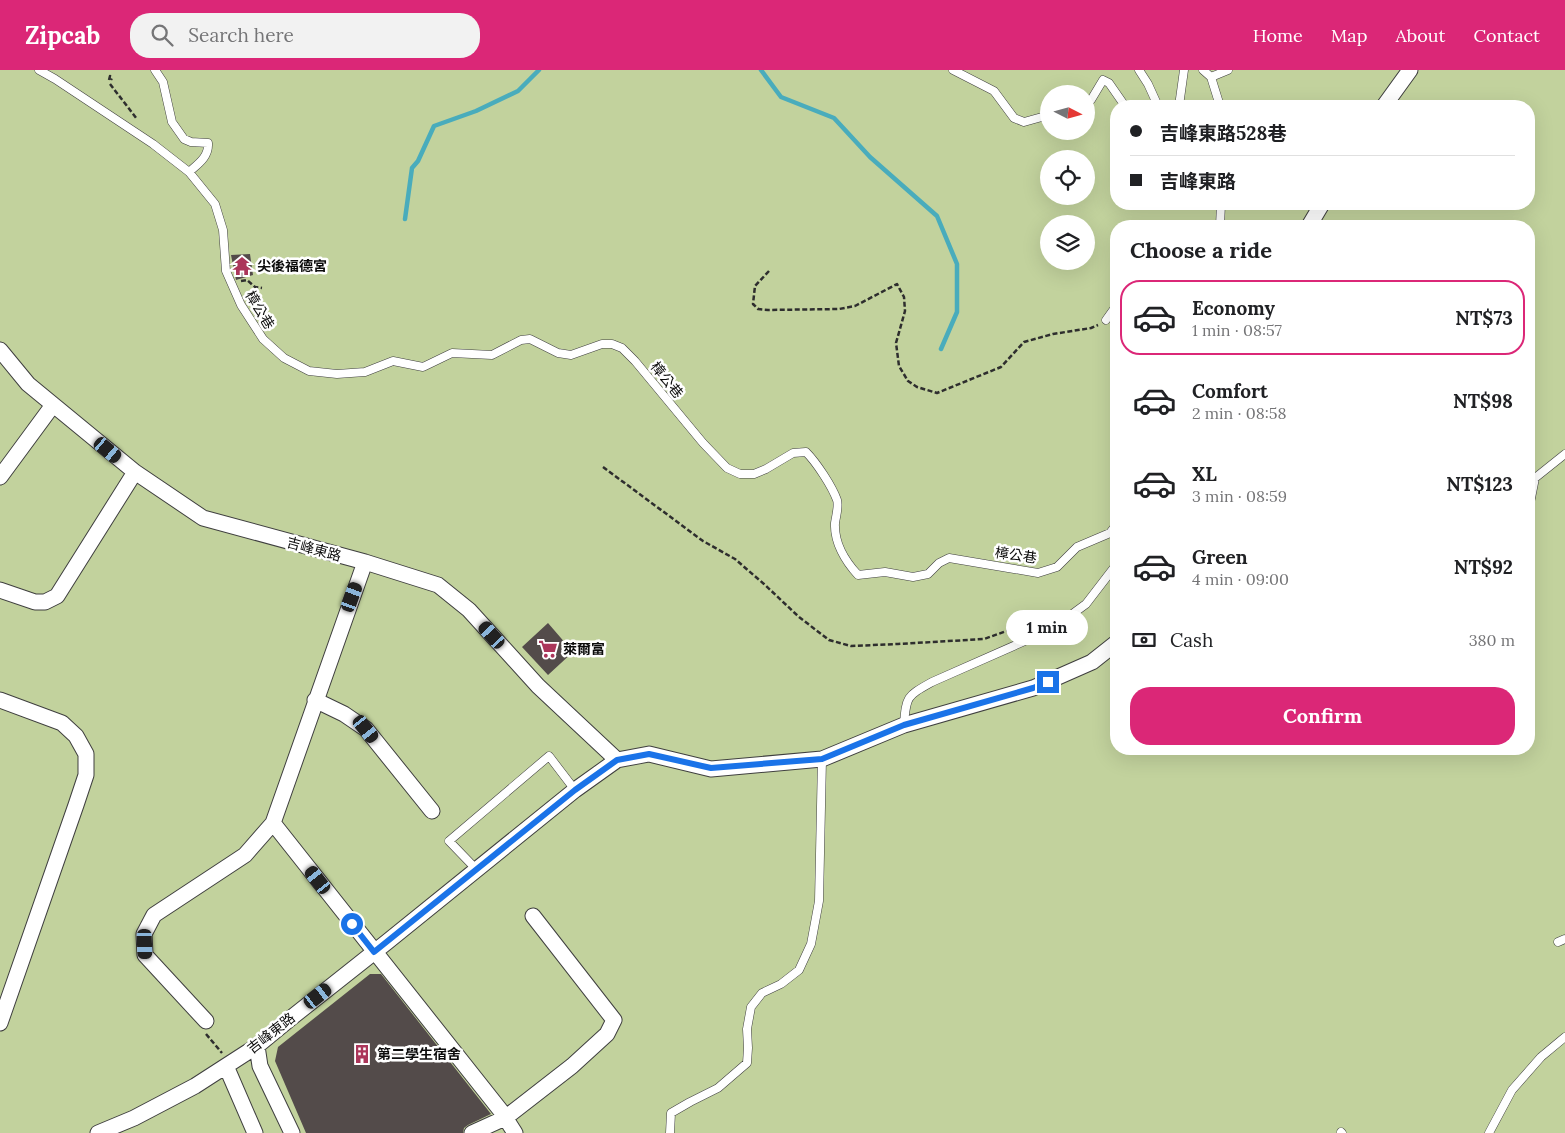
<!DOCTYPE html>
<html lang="en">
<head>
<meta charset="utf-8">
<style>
	body { margin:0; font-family:Lora,"Noto Sans TC",serif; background:#f2f2f2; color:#202124; height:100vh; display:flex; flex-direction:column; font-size:19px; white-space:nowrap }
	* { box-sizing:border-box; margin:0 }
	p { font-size:16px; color:#757577 }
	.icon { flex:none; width:28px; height:28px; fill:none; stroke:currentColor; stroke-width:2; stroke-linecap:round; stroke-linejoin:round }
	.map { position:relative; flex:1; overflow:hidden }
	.sheet { position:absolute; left:1110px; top:150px; width:425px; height:535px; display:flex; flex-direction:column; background:#fff; border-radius:20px; box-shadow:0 5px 20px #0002 }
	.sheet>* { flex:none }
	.banner { position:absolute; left:1110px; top:30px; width:425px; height:110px; border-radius:20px; box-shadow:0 5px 20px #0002; display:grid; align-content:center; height:110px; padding:0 20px; background:#fff }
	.needle { width:32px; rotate:96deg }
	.fabs { position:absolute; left:1040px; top:15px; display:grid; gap:10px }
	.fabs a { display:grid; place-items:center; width:55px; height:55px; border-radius:50%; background:#fff; box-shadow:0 5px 20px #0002; font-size:25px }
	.end { position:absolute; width:22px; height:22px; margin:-11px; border:6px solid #1a73e8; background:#fff; box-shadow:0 0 0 2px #fff }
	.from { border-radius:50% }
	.bubble { position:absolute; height:35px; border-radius:18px; background:#fff; box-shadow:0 5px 20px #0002; font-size:16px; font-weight:800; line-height:35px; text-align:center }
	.car { position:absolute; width:15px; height:30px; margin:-15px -8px; border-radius:6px; box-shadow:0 0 4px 1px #0007; background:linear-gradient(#222 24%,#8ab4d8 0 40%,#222 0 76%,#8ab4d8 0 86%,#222 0) }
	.banner b { display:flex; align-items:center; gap:18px; height:48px; font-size:19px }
	.banner b+b { border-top:1px solid #e0e0e0 }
	.banner i { width:12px; height:12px; background:#202124 }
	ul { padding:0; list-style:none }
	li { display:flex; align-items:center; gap:15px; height:75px; margin:0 10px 8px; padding:0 10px; border:2px solid transparent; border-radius:20px }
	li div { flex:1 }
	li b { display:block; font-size:19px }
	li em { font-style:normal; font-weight:800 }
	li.on { border-color:#db2777 }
	li>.icon { width:45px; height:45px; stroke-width:1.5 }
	h2 { padding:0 20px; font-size:22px; line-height:60px }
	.pay { display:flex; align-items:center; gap:12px; height:55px; padding:0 20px; font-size:19px }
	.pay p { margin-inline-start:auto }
	.cta { display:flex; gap:10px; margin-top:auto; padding:10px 20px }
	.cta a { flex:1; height:58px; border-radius:20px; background:#db2777; color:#fff; font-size:20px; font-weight:800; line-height:58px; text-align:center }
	header { display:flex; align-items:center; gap:30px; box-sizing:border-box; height:70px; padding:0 25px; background:#db2777; color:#fff }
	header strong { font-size:24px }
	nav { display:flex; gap:28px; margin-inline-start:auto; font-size:18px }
	.search { width:350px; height:45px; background:#f2f2f2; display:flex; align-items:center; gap:12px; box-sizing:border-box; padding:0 18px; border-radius:20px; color:#757577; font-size:19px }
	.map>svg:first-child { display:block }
	.forest { fill:#c2d29d; fill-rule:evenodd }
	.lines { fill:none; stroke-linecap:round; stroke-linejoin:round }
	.stream { stroke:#49acbc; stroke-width:4.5 }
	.building { fill:#534b4a }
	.service-casing { stroke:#3f3f3f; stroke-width:9 }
	.minor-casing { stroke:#3f3f3f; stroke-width:17 }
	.path { stroke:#2e2e2e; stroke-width:2.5; stroke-dasharray:5 2.5; stroke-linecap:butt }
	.service { stroke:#fff; stroke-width:8 }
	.minor { stroke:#fff; stroke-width:15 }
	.route { stroke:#1a73e8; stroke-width:6 }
	.labels { text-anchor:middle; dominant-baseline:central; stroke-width:5; stroke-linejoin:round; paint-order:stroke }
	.poi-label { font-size:14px; font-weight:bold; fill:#0c0c0c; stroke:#fff; text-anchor:start }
	.street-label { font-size:14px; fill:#0c0c0c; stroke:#fff }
</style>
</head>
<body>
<header>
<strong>Zipcab</strong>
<div class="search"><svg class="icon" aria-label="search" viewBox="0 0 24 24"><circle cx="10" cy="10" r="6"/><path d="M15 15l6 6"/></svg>Search here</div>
<nav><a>Home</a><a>Map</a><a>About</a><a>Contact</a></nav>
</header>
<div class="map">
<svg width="1565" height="1063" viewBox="0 0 1565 1063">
	<rect width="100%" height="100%" fill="#fdf6ee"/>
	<!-- forest -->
	<path class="forest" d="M0 0H1565V1063H0ZM1049 24H1086V61H1049ZM1116 36H1529V134H1116ZM1049 89H1086V126H1049ZM1049 154H1086V191H1049ZM1116 156H1529V679H1116Z"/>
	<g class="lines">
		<!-- stream -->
		<path class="stream" d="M761 0 781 27 834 48 870 87 937 146 957 194V242L941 279
			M405 149 412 98 418 91 434 56 476 41 518 21 539 0"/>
	</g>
	<!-- building -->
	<path class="building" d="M250 184 253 205 236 210 231 185Z
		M548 553 573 582 548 605 522 577Z
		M370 904H381L491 1044 468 1055 464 1058 463 1063H306L275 991 278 977Z"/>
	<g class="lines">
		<!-- service casing -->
		<g class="service-casing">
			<path id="service" d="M39 0 55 9 153 74 189 102 215 134 223 160 226 201 241 235 263 269 284 288 309 301 337 304 365 302 393 291 423 297 452 283 492 285 521 270 530 269 558 283 571 285 602 274H612L622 278 635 291 703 373 727 398 740 404H754L766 399 793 383 806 382C816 392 832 416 837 430 839 436 836 446 835 453 834 472 845 491 858 505L885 502 913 507 928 504 939 493 949 488 1038 503 1057 497 1077 477 1110 463 1116 455
				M155 0 163 12 172 52 184 69 191 72 208 73C209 87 198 94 189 102
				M953 0 994 21 1014 48 1024 52 1049 45
				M1139 0 1148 14 1158 36
				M1203 0 1211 7
				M1086 32 1091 30 1103 10 1109 13 1125 36
				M1179 36 1184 0
				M1220 36 1211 7 1228 0
				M1220 156 1221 134
				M1106 250 1116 236
				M1529 438 1535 408 1565 384
				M904 655C906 626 907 626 932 612L1052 559 1086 534 1116 495
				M477 800 449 771 549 686 575 720
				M1558 872 1565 869
				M1341 1062 1342 1063
				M670 1063 671 1043 690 1032 718 1018 747 993 748 978 747 959 751 937 762 923 781 914 799 900 811 874 819 831 822 689
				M1489 1063 1512 1020 1541 987 1565 967"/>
		</g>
		<!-- minor casing -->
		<g class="minor-casing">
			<path id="minor" d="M1384 36 1410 0
				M1309 156 1322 134
				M0 280 28 314 135 402 203 448 365 492 438 515 469 540 538 616 617 690
				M0 407 53 335
				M0 520 35 532H45L57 526 135 402
				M0 630 62 653 76 666 86 684V705L76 735 0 953
				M315 630 344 644 366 659 432 741
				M273 753 501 1041 515 1063
				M206 951 145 885 144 864 154 845 245 785 273 753 365 492
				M257 976 260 996 292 1063
				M226 996 255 1063
				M98 1063 134 1048 195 1016 257 976 291 948 387 872 575 720 617 690 649 684 711 699 822 689 904 655 1033 618 1092 592 1116 573
				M472 1063 505 1048 572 996 607 964 614 950 533 846"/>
		</g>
		<!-- path -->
		<path class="path" d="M109 10 110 6 112 8 111 10
			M110 14 137 49
			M769 201 755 216 753 234 758 239 768 240 839 239 855 236 897 214 904 227 905 241 896 273 899 296 908 311 917 317 937 323 1001 297 1024 272 1053 264 1091 258 1098 255
			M241 211 247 210 255 217 262 218
			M603 397 703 471 735 489 764 514 799 547 829 570 851 576 898 574 984 569 1049 546
			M206 964 222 983"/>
		<!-- service -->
		<use href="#service" class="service"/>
		<!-- minor -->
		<use href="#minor" class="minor"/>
	</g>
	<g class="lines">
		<!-- route -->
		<path class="route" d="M352 854 374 882 575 720 617 690 649 684 711 698 822 689 904 655 1033 618 1048 612"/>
	</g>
	<!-- icons -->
	<defs>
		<g id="temple-bare" transform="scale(1.5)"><path d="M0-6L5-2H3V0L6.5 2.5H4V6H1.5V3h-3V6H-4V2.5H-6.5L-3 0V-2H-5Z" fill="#ab365a" stroke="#fff" stroke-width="2.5" paint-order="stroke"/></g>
		<g id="supermarket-bare" transform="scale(1.5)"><path d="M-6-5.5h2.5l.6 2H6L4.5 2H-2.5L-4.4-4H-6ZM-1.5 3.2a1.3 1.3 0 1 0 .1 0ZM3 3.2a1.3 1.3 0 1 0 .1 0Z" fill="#ab365a" stroke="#fff" stroke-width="2.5" paint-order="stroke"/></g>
		<g id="building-bare" transform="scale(1.5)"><path d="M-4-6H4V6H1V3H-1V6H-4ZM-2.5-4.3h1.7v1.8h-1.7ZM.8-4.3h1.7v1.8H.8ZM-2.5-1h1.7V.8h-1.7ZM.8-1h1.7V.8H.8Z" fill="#ab365a" stroke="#fff" stroke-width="2.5" paint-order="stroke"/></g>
	</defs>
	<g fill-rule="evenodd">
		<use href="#temple-bare" x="242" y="196"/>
		<use href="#supermarket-bare" x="548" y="579"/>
		<use href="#building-bare" x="362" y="984"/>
	</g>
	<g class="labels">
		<!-- poi labels -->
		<g class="poi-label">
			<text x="257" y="196">尖後福德宮</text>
			<text x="563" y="579">萊爾富</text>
			<text x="377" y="984">第二學生宿舍</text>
		</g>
		<!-- street labels -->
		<g class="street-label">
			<text transform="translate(260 240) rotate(59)">樟公巷</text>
			<text transform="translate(667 310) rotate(51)">樟公巷</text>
			<text transform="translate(314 479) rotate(15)">吉峰東路</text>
			<text transform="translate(1016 485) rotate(8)">樟公巷</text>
			<text transform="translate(271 963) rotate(-38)">吉峰東路</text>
		</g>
	</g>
</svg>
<div class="fabs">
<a><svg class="needle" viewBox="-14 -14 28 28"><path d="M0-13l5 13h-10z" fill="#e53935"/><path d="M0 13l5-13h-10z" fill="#757577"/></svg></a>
<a><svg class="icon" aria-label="locate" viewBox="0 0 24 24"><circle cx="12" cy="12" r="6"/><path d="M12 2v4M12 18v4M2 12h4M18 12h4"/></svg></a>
<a><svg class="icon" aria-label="layers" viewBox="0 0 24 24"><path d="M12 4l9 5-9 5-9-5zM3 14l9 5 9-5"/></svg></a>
</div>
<i class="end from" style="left:352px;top:854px"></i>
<i class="end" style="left:1048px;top:612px"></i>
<div class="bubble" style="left:1006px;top:540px;width:82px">1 min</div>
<i class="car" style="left:108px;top:380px;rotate:130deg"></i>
<i class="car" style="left:352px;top:527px;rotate:20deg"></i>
<i class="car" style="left:492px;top:565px;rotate:318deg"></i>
<i class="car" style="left:366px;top:659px;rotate:141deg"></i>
<i class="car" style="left:318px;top:810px;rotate:322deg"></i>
<i class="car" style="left:145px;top:874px;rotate:178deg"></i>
<i class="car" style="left:318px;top:926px;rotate:52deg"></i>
<div class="banner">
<b><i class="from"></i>吉峰東路528巷</b>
<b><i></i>吉峰東路</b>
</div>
<section class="sheet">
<h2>Choose a ride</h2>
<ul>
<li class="on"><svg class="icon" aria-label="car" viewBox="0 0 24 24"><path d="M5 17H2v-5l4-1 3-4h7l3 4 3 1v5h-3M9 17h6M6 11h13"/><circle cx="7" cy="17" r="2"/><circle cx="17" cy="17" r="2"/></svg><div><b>Economy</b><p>1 min · 08:57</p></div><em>NT$73</em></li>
<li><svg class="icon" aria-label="car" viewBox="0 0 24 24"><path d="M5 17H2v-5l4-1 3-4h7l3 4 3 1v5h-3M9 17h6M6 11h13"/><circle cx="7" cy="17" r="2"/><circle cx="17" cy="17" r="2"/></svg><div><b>Comfort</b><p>2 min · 08:58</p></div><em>NT$98</em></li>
<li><svg class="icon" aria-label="car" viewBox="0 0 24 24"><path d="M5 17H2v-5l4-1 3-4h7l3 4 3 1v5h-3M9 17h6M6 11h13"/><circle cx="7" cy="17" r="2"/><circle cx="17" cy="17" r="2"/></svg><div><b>XL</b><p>3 min · 08:59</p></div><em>NT$123</em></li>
<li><svg class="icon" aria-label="car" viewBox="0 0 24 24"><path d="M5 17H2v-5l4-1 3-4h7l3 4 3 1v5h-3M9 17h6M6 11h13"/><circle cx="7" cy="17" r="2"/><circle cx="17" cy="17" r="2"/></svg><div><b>Green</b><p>4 min · 09:00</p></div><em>NT$92</em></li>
</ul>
<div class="pay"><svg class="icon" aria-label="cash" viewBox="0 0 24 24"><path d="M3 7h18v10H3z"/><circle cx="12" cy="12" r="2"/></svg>Cash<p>380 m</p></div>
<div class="cta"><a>Confirm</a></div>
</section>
</div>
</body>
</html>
